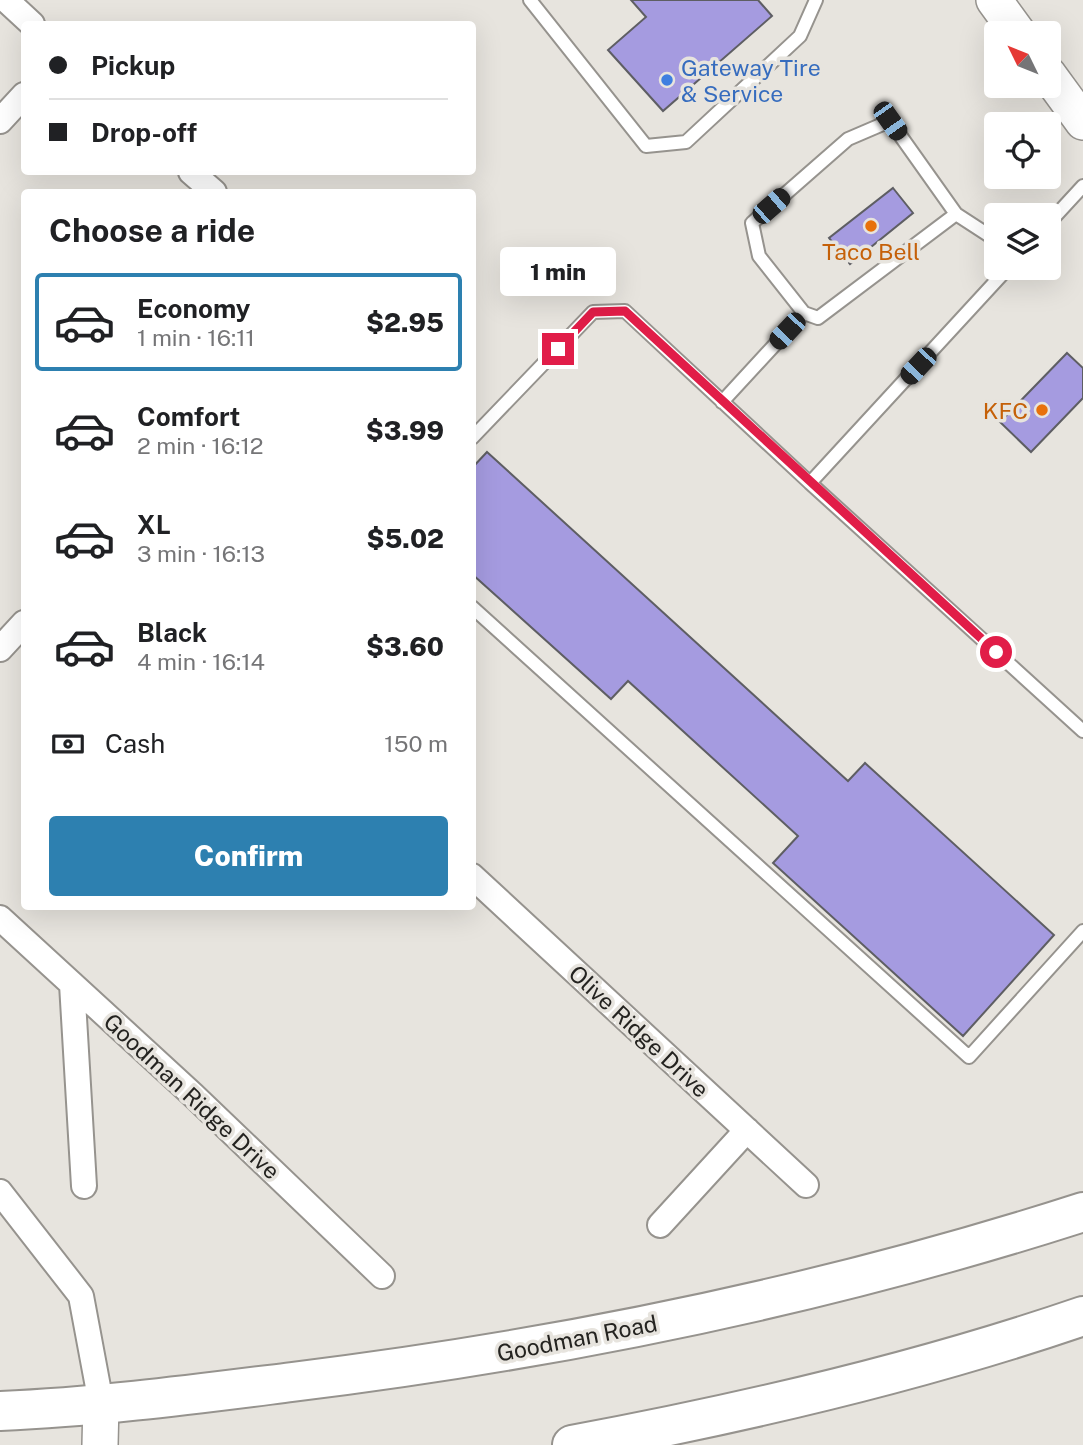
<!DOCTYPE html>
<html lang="en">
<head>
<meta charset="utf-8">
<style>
	body { margin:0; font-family:"Public Sans",sans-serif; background:#f2f2f2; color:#202124; height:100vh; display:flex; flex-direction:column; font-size:26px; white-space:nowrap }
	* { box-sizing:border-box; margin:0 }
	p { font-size:23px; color:#757577 }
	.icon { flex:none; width:38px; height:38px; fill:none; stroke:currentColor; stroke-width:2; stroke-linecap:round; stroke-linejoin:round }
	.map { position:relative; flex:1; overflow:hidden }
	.drawer { position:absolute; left:21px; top:189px; width:455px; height:721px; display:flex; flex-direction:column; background:#fff; border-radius:7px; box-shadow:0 7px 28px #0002 }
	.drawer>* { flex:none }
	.banner { position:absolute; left:21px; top:21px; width:455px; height:154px; border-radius:7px; box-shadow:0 7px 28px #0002; display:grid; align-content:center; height:154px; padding:0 28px; background:#fff }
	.needle { width:46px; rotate:313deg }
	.fabs { position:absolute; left:984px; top:21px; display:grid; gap:14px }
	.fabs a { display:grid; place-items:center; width:77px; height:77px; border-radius:7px; background:#fff; box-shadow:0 7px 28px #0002; font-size:35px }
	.end { position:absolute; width:32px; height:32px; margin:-16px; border:9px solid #e11d48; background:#fff; box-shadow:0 0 0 4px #fff }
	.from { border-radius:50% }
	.bubble { position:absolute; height:49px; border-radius:7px; background:#fff; box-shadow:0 7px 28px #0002; font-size:23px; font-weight:800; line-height:49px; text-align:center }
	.car { position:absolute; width:21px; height:42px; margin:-21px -10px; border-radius:9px; box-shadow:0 0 5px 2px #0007; background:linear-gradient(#222 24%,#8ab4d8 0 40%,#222 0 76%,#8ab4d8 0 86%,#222 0) }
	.banner b { display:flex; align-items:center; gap:24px; height:66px; font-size:26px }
	.banner b+b { border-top:2px solid #e0e0e0 }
	.banner i { width:18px; height:18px; background:#202124 }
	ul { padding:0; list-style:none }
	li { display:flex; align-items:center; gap:21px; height:98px; margin:0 14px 10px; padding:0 14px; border:4px solid transparent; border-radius:7px }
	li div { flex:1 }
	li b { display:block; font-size:26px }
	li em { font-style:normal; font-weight:800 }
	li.current { border-color:#2d80b0 }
	li>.icon { width:63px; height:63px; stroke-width:1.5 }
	h2 { padding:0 28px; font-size:32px; line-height:84px }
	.pay { display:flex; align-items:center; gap:18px; height:77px; padding:0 28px; font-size:26px }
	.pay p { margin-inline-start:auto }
	.button { display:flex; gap:14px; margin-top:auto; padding:14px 28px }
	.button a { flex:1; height:80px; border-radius:7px; background:#2d80b0; color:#fff; font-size:28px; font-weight:800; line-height:80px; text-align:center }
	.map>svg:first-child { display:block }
	.building { fill:#a59be0; stroke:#5e5e63; stroke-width:2 }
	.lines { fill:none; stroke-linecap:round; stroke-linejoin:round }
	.service-casing { stroke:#96938e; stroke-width:16 }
	.minor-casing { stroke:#96938e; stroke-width:28 }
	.secondary-casing { stroke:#96938e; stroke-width:38 }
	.trunk-casing { stroke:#96938e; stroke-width:42 }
	.service { stroke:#fff; stroke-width:12 }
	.minor { stroke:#fff; stroke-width:24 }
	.secondary { stroke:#fff; stroke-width:35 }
	.trunk { stroke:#fff; stroke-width:38 }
	.route { stroke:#e11d48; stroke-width:9 }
	.shop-dot { fill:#3f7fe0; stroke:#e7e4de; stroke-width:2.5 }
	.food-dot { fill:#e8710a; stroke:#e7e4de; stroke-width:2.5 }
	.labels { text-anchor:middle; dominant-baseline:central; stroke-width:7; stroke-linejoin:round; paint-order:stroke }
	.shop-label { font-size:23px; fill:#366cbe; stroke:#e7e4de; text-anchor:start }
	.food-label { font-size:23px; fill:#c56008; stroke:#e7e4de }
	.street-label { font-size:23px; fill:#242320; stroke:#e7e4de }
</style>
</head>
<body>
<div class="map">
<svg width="1083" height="1445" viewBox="0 0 1083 1445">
	<rect width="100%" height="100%" fill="#e7e4de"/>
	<!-- building -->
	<path class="building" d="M631 0H758L772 16 663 111 608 50 646 17Z
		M893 188 913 213 850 264 829 238Z
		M1067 353 1083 368V398L1031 452 1000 422Z
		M487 452 848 781 865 763 1054 935 963 1036 773 863 798 836 628 681 611 699 472 574V468Z"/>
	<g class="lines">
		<!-- service casing -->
		<g class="service-casing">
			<path id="service" d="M530 0 646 146 686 142 800 36 816 0
				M1048 224 1083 186
				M1008 268 810 483 1083 731
				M804 313 818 318 956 214
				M722 402 804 313 759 256 752 223 848 139 890 121 956 214 996 240
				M472 438 593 312 625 311 810 483
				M472 607 969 1057 1083 931"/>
		</g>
		<!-- minor casing -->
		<g class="minor-casing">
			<path id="minor" d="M6 0 32 24
				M0 121 24 95
				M191 172 214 192
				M0 649 24 623
				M472 876 806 1185
				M0 918 193 1095 382 1276
				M72 984 84 1186
				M0 1192 81 1296 101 1403
				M660 1225 747 1130"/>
		</g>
		<!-- secondary casing -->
		<g class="secondary-casing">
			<path id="secondary" d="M994 0 1018 33
				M1048 74 1083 122
				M100 1445 101 1403"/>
		</g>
		<!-- trunk casing -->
		<g class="trunk-casing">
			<path id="trunk" d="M0 1411C98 1407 196 1394 292 1382 561 1349 825 1295 1083 1212
				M572 1445C744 1413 917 1373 1083 1316"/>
		</g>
		<!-- service -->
		<use href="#service" class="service"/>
		<!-- minor -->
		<use href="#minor" class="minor"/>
		<!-- secondary -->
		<use href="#secondary" class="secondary"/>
		<!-- trunk -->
		<use href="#trunk" class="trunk"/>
	</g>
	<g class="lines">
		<!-- route -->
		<path class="route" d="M558 349 593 312 625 311 996 652"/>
	</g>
	<!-- markers -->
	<circle class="shop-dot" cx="667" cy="80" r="7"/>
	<g class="food-dot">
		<circle cx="871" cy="226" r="7"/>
		<circle cx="1042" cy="410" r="7"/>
	</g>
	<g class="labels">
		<!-- shop labels -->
		<g class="shop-label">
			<text x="681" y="67">Gateway Tire<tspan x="681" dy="26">&amp; Service</tspan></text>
		</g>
		<!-- food labels -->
		<g class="food-label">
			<text x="871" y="251">Taco Bell</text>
			<text x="1028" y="410" text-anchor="end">KFC</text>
		</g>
		<!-- street labels -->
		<g class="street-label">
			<text transform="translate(639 1031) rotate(43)">Olive Ridge Drive</text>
			<text transform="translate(192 1096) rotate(43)">Goodman Ridge Drive</text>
			<text transform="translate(577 1338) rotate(-11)">Goodman Road</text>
		</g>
	</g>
</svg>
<div class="fabs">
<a><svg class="needle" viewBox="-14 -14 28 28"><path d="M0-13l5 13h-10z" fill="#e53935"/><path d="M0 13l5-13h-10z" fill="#757577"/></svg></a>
<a><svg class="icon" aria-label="locate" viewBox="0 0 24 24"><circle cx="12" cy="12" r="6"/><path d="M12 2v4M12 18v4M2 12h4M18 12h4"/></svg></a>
<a><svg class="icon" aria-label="layers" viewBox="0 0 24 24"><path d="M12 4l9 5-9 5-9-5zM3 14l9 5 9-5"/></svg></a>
</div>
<i class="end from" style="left:996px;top:652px"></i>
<i class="end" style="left:558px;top:349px"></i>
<div class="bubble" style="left:500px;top:247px;width:116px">1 min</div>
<i class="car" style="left:890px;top:121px;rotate:145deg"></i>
<i class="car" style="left:771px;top:206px;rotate:49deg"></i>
<i class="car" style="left:787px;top:331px;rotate:223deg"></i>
<i class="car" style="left:918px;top:366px;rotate:223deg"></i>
<div class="banner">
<b><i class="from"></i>Pickup</b>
<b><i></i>Drop-off</b>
</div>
<section class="drawer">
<h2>Choose a ride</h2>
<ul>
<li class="current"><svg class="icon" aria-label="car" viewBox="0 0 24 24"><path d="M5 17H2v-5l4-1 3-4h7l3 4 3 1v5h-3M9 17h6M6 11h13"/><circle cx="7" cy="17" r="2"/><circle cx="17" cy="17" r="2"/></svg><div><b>Economy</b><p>1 min · 16:11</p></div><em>$2.95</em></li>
<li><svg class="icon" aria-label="car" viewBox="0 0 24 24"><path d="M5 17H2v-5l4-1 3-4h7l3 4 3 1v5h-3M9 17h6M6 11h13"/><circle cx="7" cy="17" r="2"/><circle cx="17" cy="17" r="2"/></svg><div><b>Comfort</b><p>2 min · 16:12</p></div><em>$3.99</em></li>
<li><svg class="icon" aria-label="car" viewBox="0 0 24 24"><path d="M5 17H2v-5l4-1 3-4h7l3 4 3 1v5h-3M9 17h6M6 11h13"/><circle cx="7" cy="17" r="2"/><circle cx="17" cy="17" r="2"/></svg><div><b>XL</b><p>3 min · 16:13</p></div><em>$5.02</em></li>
<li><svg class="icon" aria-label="car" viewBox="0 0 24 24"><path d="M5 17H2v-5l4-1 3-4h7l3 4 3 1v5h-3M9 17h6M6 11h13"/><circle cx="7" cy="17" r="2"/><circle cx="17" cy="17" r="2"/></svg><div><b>Black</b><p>4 min · 16:14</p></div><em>$3.60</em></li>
</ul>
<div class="pay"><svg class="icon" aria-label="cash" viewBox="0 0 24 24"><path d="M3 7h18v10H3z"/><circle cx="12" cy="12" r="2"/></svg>Cash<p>150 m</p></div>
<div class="button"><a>Confirm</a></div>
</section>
</div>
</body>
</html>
